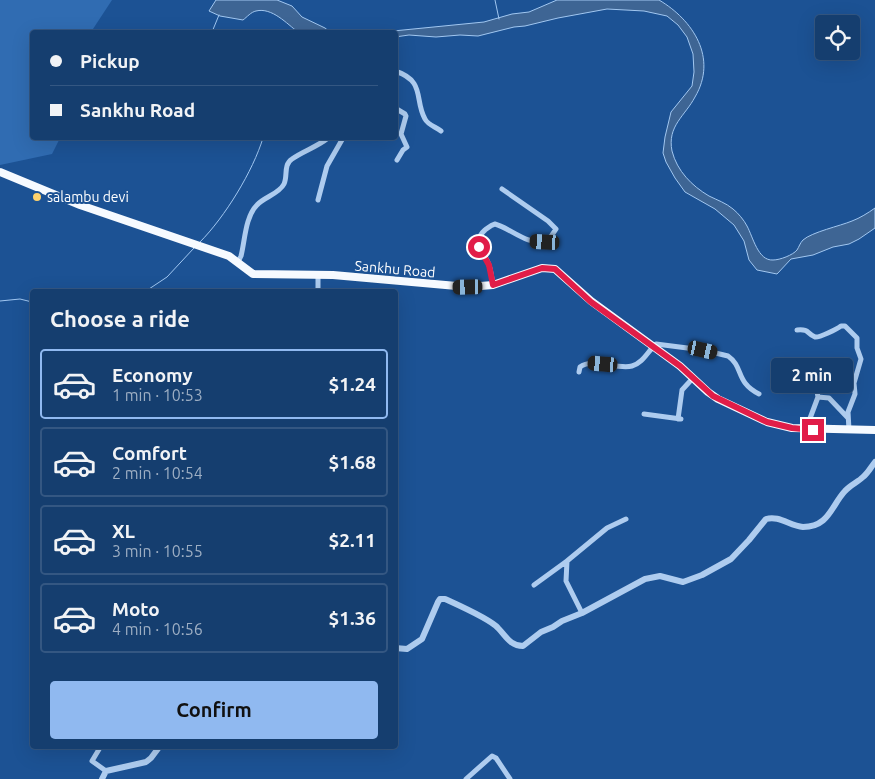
<!DOCTYPE html>
<html lang="en">
<head>
<meta charset="utf-8">
<style>
	body { margin:0; font-family:Ubuntu,sans-serif; background:#1e4574; color:#f1f3f6; height:100vh; display:flex; flex-direction:column; font-size:19px; white-space:nowrap }
	* { box-sizing:border-box; margin:0 }
	p { font-size:16px; color:#9daec3 }
	.icon { flex:none; width:28px; height:28px; fill:none; stroke:currentColor; stroke-width:2; stroke-linecap:round; stroke-linejoin:round }
	.map { position:relative; flex:1; overflow:hidden }
	.side { position:absolute; left:30px; top:289px; width:368px; height:460px; display:flex; flex-direction:column; background:#153e6f; border-radius:5px; box-shadow:0 5px 20px #0002,0 0 0 1px #345782 }
	.side>* { flex:none }
	.banner { position:absolute; left:30px; top:30px; width:368px; height:110px; border-radius:5px; box-shadow:0 5px 20px #0002,0 0 0 1px #345782; display:grid; align-content:center; height:110px; padding:0 20px; background:#153e6f }
	.fabs { position:absolute; left:815px; top:15px; display:grid; gap:10px }
	.fabs a { display:grid; place-items:center; width:45px; height:45px; border-radius:5px; background:#153e6f; box-shadow:0 5px 20px #0002,0 0 0 1px #345782; font-size:25px }
	.end { position:absolute; width:22px; height:22px; margin:-11px; border:6px solid #e11d48; background:#fff; box-shadow:0 0 0 2px #fff }
	.from { border-radius:50% }
	.bubble { position:absolute; height:35px; border-radius:5px; background:#153e6f; box-shadow:0 5px 20px #0002,0 0 0 1px #345782; font-size:16px; font-weight:700; line-height:35px; text-align:center }
	.car { position:absolute; width:15px; height:30px; margin:-15px -8px; border-radius:6px; box-shadow:0 0 4px 1px #0007; background:linear-gradient(#222 24%,#8ab4d8 0 40%,#222 0 76%,#8ab4d8 0 86%,#222 0) }
	.banner b { display:flex; align-items:center; gap:18px; height:48px; font-size:19px }
	.banner b+b { border-top:1px solid #345782 }
	.banner i { width:12px; height:12px; background:#f1f3f6 }
	ul { padding:0; list-style:none }
	li { display:flex; align-items:center; gap:15px; height:70px; margin:0 10px 8px; padding:0 10px; border:2px solid #345782; border-radius:5px }
	li div { flex:1 }
	li b { display:block; font-size:19px }
	li em { font-style:normal; font-weight:700 }
	li.selected { border-color:#90b9f0 }
	li>.icon { width:45px; height:45px; stroke-width:1.5 }
	h2 { padding:0 20px; font-size:22px; line-height:60px }
	.cta { display:flex; gap:10px; margin-top:auto; padding:10px 20px }
	.cta a { flex:1; height:58px; border-radius:5px; background:#90b9f0; color:#111; font-size:20px; font-weight:700; line-height:58px; text-align:center }
	.map>svg:first-child { display:block }
	.green { fill:#306cb2 }
	.water { fill:#3e6594; stroke:#a1c7f1 }
	.lines { fill:none; stroke-linecap:round; stroke-linejoin:round }
	.stream { stroke:#a1c7f1; stroke-width:1 }
	.minor { stroke:#aeccef; stroke-width:5 }
	.tertiary { stroke:#aeccef; stroke-width:6 }
	.primary { stroke:#f6faff; stroke-width:8 }
	.route { stroke:#e11d48; stroke-width:6 }
	.poi-dot { fill:#ffd26c; stroke:#1c5294; stroke-width:2 }
	.labels { text-anchor:middle; dominant-baseline:central; stroke-width:4; stroke-linejoin:round; paint-order:stroke }
	.poi-label { font-size:14px; fill:#fff; stroke:#1c5294; text-anchor:start }
	.street-label { font-size:14px; fill:#fff; stroke:#1c5294 }
</style>
</head>
<body>
<div class="map">
<svg width="875" height="779" viewBox="0 0 875 779">
	<rect width="100%" height="100%" fill="#1c5294"/>
	<!-- green -->
	<path class="green" d="M0 0H112L91 32H32V138H60L52 154 0 165Z"/>
	<!-- water -->
	<path class="water" d="M216 0H277L292 6 302 17 325 28 330 32H298C287 24 272 7 256 11 251 12 247 17 243 20L220 16 209 11Z
		M557 0H659C693 20 718 58 695 97 685 116 667 126 672 151 677 171 692 186 709 196 717 200 726 203 733 209 738 213 744 220 747 226 753 237 758 261 773 260 780 260 793 255 797 250 799 247 800 243 803 240 812 232 840 226 852 221 860 218 868 213 875 208V228L859 239 849 244 833 247 813 255 791 259 777 274 757 270 749 260 744 241 734 225 715 209 685 192 675 178 666 162 663 153 665 137 671 112 692 86 694 72 693 54 687 37 678 25 667 16 644 11 607 9 558 18 525 26 514 27 478 36 460 35 436 37 409 35 395 37V32H383L484 22 512 14 529 12Z"/>
	<g class="lines">
		<!-- stream -->
		<path class="stream" d="M495 0 499 19
			M212 32 219 15
			M200 242C225 217 253 171 263 138
			M146 291 167 277 194 248
			M0 301 20 299 32 302"/>
		<!-- minor -->
		<path class="minor" d="M395 71C426 81 414 100 425 119 428 125 436 127 441 131
			M395 108 405 114 406 116 401 134 407 147 403 150 397 160
			M318 200 327 166 343 138
			M238 262 241 256C245 241 245 217 257 205 264 197 279 194 284 184 288 176 283 165 292 159 303 151 317 147 328 138
			M493 285C492 278 491 271 489 265 485 253 471 242 485 230 489 227 491 225 495 224 510 228 528 246 545 241 550 240 553 233 556 229L548 221 502 189
			M318 291V275
			M797 330C810 329 806 333 815 337 819 338 837 329 841 326H845L857 338V348L861 359 854 383 855 394 848 412 849 430
			M579 372 580 367C592 357 617 370 632 366 643 363 648 351 656 344L703 350 728 356C744 367 735 382 759 394
			M818 397 829 398 848 418
			M644 414 681 419
			M678 419 682 390 693 378
			M802 429 809 421 818 397 813 370
			M534 585 567 561
			M582 613 566 581 567 561 607 528 626 519
			M101 746 92 761 106 771
			M466 779 492 756 496 758 510 779"/>
		<!-- tertiary -->
		<path class="tertiary" d="M395 648 407 649 422 639 438 602 440 599H445C458 605 490 619 498 628 506 636 510 646 523 646L541 632 553 627 562 621 582 613 645 579 660 576 683 582 702 575 731 559 749 540 766 519C779 515 790 526 803 527 829 527 831 506 845 491 850 485 858 482 863 477 868 473 871 467 875 462
			M102 779 106 771 146 762 151 758 160 746"/>
		<!-- primary -->
		<path class="primary" d="M0 172 80 205 229 256 253 274 333 275 468 287 493 285 542 268 555 269 591 301 680 366 708 392 718 399 767 422 792 428 875 430"/>
	</g>
	<g class="lines">
		<!-- route -->
		<path class="route" d="M479 247 489 265 493 285 542 268 555 269 591 302 680 366 713 396 767 422 792 428 813 430"/>
	</g>
	<!-- markers -->
	<circle class="poi-dot" cx="37" cy="197" r="5"/>
	<g class="labels">
		<!-- poi labels -->
		<g class="poi-label">
			<text x="47" y="197">salambu devi</text>
		</g>
		<!-- street labels -->
		<g class="street-label">
			<text transform="translate(395 269) rotate(5)">Sankhu Road</text>
		</g>
	</g>
</svg>
<div class="fabs">
<a><svg class="icon" aria-label="locate" viewBox="0 0 24 24"><circle cx="12" cy="12" r="6"/><path d="M12 2v4M12 18v4M2 12h4M18 12h4"/></svg></a>
</div>
<i class="end from" style="left:479px;top:247px"></i>
<i class="end" style="left:813px;top:430px"></i>
<div class="bubble" style="left:771px;top:358px;width:82px">2 min</div>
<i class="car" style="left:545px;top:242px;rotate:273deg"></i>
<i class="car" style="left:468px;top:287px;rotate:269deg"></i>
<i class="car" style="left:703px;top:350px;rotate:103deg"></i>
<i class="car" style="left:603px;top:364px;rotate:275deg"></i>
<div class="banner">
<b><i class="from"></i>Pickup</b>
<b><i></i>Sankhu Road</b>
</div>
<section class="side">
<h2>Choose a ride</h2>
<ul>
<li class="selected"><svg class="icon" aria-label="car" viewBox="0 0 24 24"><path d="M5 17H2v-5l4-1 3-4h7l3 4 3 1v5h-3M9 17h6M6 11h13"/><circle cx="7" cy="17" r="2"/><circle cx="17" cy="17" r="2"/></svg><div><b>Economy</b><p>1 min · 10:53</p></div><em>$1.24</em></li>
<li><svg class="icon" aria-label="car" viewBox="0 0 24 24"><path d="M5 17H2v-5l4-1 3-4h7l3 4 3 1v5h-3M9 17h6M6 11h13"/><circle cx="7" cy="17" r="2"/><circle cx="17" cy="17" r="2"/></svg><div><b>Comfort</b><p>2 min · 10:54</p></div><em>$1.68</em></li>
<li><svg class="icon" aria-label="car" viewBox="0 0 24 24"><path d="M5 17H2v-5l4-1 3-4h7l3 4 3 1v5h-3M9 17h6M6 11h13"/><circle cx="7" cy="17" r="2"/><circle cx="17" cy="17" r="2"/></svg><div><b>XL</b><p>3 min · 10:55</p></div><em>$2.11</em></li>
<li><svg class="icon" aria-label="car" viewBox="0 0 24 24"><path d="M5 17H2v-5l4-1 3-4h7l3 4 3 1v5h-3M9 17h6M6 11h13"/><circle cx="7" cy="17" r="2"/><circle cx="17" cy="17" r="2"/></svg><div><b>Moto</b><p>4 min · 10:56</p></div><em>$1.36</em></li>
</ul>
<div class="cta"><a>Confirm</a></div>
</section>
</div>
</body>
</html>
